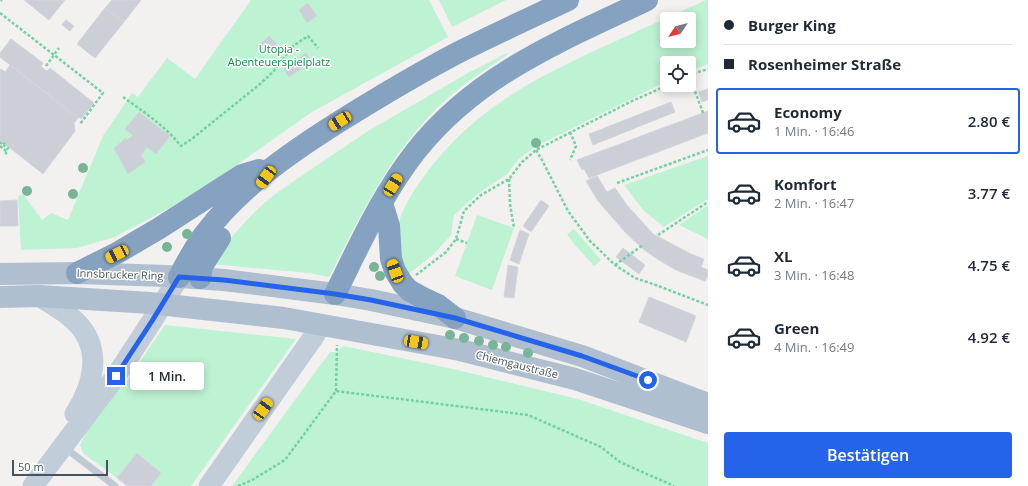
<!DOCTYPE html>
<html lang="de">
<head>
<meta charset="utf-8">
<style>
	body { margin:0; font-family:"Open Sans",sans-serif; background:#f2f2f3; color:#1f2937; height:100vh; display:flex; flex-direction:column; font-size:15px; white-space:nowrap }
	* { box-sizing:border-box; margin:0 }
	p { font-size:13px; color:#747a83 }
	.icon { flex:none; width:22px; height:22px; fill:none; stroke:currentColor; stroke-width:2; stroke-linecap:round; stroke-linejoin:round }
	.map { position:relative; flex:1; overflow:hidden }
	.drawer { display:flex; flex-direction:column; background:#fff; width:320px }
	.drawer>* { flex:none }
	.guide { display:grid; align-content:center; height:88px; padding:0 16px; background:#fff }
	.needle { width:26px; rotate:235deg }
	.buttons { position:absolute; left:660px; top:12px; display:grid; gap:8px }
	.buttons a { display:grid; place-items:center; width:36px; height:36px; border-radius:4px; background:#fff; box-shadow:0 2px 10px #0003; font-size:20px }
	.scale { position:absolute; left:12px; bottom:10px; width:96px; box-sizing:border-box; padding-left:4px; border:2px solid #47535f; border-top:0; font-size:11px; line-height:14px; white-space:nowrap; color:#47535f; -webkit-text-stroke:3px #fff; paint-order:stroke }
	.end { position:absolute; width:18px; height:18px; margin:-9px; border:5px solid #2563eb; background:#fff; box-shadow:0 0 0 2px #fff }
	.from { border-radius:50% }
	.bubble { position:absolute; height:28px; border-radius:4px; background:#fff; box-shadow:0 2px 10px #0003; font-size:13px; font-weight:600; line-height:28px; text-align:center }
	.car { position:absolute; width:12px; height:24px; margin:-12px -6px; border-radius:5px; box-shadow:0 0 3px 1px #0007; background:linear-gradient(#f5c518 24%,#345 0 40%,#f5c518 0 76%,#345 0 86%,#f5c518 0) }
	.guide b { display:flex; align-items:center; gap:14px; height:38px; font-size:15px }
	.guide b+b { border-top:1px solid #e0e1e3 }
	.guide i { width:10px; height:10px; background:#1f2937 }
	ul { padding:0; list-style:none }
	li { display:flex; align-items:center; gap:12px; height:66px; margin:0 8px 6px; padding:0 8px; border:2px solid transparent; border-radius:4px }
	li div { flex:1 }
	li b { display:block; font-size:15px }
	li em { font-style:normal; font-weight:600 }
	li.current { border-color:#2563eb }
	li>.icon { width:36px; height:36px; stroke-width:1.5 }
	.primary-button { display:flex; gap:8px; margin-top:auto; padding:8px 16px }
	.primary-button a { flex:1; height:46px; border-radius:4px; background:#2563eb; color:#fff; font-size:16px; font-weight:600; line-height:46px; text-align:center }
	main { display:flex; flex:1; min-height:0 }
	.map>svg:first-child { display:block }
	.green { fill:#bdf2d2; fill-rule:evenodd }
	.building { fill:#cccfd5; stroke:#d4d6dc }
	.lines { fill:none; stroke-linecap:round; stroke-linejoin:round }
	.path { stroke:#73d2a3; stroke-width:2.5; stroke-dasharray:3 2; stroke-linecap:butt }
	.service { stroke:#c0cad3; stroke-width:7 }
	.secondary { stroke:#c2cdda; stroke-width:21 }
	.primary { stroke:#afbfd0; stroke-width:22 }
	.motorway { stroke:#86a2c1; stroke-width:22 }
	.tree { fill:#78b596 }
	.route { stroke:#2563eb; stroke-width:5 }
	.labels { text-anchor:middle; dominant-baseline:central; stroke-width:3; stroke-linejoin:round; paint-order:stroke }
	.park-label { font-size:11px; fill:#13854c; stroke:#fff }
	.street-label { font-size:11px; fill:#47535f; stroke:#fff }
</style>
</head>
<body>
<main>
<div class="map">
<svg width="708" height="486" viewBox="0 0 708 486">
	<rect width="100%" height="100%" fill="#f3f0f0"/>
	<!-- green -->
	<path class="green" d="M251 0H429L448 37 312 112 218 178 171 207 115 237 77 248 21 250 18 196 23 194 42 220 51 213 68 220 103 136 132 93 138 97 167 58 195 79Z
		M439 0H506L452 27Z
		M706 0H708V64L689 71V63H667V81L533 148 519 159 507 174 479 193 454 215 451 235 434 254 406 276C400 264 401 254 400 241 400 235 398 228 399 223 402 208 416 187 425 175 473 109 535 78 607 45 640 30 673 15 706 0ZM667 19H689V41H667Z
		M507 53 508 54C488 68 467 81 449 97 393 146 362 213 329 277L309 273 210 264C231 238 251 212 278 192L368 131 468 73Z
		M708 156V199L664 227 644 211 624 185Z
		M708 205V239L679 225Z
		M477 215 514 228 492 290 455 276Z
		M574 229 601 260 594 266 575 245 567 234Z
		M165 325 296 339 191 486H151L161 473 137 453 117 478 83 453 80 445 90 423 112 395 126 382Z
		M344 346 453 369 578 399 708 443V486H232L330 352H336Z"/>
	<!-- building -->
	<path class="building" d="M24 0H65L49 20Z
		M112 0H141L124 22 105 8Z
		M308 3 317 16 307 23 299 10Z
		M105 8 124 22 95 58 77 44Z
		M66 20 74 26 70 31 62 25Z
		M269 36 277 44 268 52 260 44Z
		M11 39 43 63 41 66 44 69 47 71 50 68 94 103 81 119 79 117 78 118 0 57V53Z
		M306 53 312 62 289 77 283 68Z
		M10 65 78 118 74 123 75 131 43 174 0 140V70L1 69 5 72Z
		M708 89V100L702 102 698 92Z
		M671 102 675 112 593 145 589 134Z
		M708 111V133L589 178 584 169 582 170 577 160Z
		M139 112 170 136 156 154 147 147 141 155 145 162 128 174 114 148 126 138 127 140 133 135 125 129Z
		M597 176 607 192 615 188 627 205 653 234 691 254 704 259 701 267 708 270V277H707L705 281 676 270 657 259 643 249 625 232 598 201 586 181Z
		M17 200 18 226H0V201Z
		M541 200 549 206 531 232 523 226Z
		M520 230 529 234 519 264 510 260Z
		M623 248 645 265 639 274 616 257Z
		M508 265 518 267 514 298 504 297Z
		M649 297 696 316 686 342 639 322Z
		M137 453 161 473 151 486H127L117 478Z"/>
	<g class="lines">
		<!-- path -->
		<path class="path" d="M1 0 2 1
			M0 13 103 93 80 124
			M46 66 59 48
			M123 97C144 112 165 126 181 146L193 138 260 84 273 72 293 46 308 36 318 48
			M703 113 689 75 708 69
			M570 132 576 146 570 160
			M0 142 3 145 5 143
			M3 145 8 148 6 151V156
			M0 146 6 151
			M536 150 543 162 568 211 590 241 615 265 635 278 653 284 708 305
			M509 179 510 204 514 228
			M617 183 708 150
			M658 235 708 202
			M456 239 467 243
			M615 265 643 245
			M416 275 446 252 456 239 464 211 481 195 509 179 522 162 536 150 630 102 668 85
			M336 391 337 345
			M238 486 252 480 285 460 336 391 528 415 601 447 620 462 674 486"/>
		<!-- service -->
		<path class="service" d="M64 447 115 486"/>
		<!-- secondary -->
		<path class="secondary" d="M39 296C51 304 65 311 75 321 103 348 94 384 75 414
			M33 486 116 376 152 321 179 277
			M209 486 312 339 321 325"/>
		<!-- primary -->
		<path class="primary" d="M0 274 77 273 166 276 224 280 335 294 371 300 455 318 582 356 708 404
			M0 297 39 296 150 303 284 318 460 350 575 379 708 423"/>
		<!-- motorway -->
		<path class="motorway" d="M382 203 389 226 391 259 395 271 403 284 410 291 423 298 438 305 455 318
			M77 273 117 253 158 229 242 175 259 170
			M179 277C186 263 194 249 203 236 238 189 288 154 337 123 377 98 417 74 459 52 495 34 532 17 568 0
			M200 278 202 266 220 238
			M335 294C359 246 382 194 416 151 477 74 561 41 647 0"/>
	</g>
	<!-- trees -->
	<g class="tree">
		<circle cx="536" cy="143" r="5"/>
		<circle cx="83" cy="168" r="5"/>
		<circle cx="27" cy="191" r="5"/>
		<circle cx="73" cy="194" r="5"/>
		<circle cx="187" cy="234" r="5"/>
		<circle cx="167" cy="247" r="5"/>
		<circle cx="374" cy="267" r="5"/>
		<circle cx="380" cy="276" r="5"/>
		<circle cx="450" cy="335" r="5"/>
		<circle cx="464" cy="338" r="5"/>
		<circle cx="479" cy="341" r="5"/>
		<circle cx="493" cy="345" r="5"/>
		<circle cx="506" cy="347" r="5"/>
		<circle cx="528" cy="353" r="5"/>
	</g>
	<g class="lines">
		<!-- route -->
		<path class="route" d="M116 376 152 321 179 277 224 280 335 294 371 300 455 318 582 356 648 380"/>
	</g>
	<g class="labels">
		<!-- park labels -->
		<g class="park-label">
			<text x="279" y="48">Utopia -<tspan x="279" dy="13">Abenteuerspielplatz</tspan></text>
		</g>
		<!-- street labels -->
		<g class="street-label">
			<text transform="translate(120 274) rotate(2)">Innsbrucker Ring</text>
			<text transform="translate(517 364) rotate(14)">Chiemgaustraße</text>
		</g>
	</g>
</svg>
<div class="buttons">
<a><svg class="needle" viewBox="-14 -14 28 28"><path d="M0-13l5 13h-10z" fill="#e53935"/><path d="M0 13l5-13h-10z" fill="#747a83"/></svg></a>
<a><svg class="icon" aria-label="locate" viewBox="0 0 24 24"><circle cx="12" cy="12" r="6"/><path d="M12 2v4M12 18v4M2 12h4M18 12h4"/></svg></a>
</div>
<div class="scale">50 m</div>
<i class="end from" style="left:648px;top:380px"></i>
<i class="end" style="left:116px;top:376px"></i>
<div class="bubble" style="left:130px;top:362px;width:74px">1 Min.</div>
<i class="car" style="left:340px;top:121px;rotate:238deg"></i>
<i class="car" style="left:266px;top:177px;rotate:217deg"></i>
<i class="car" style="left:393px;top:185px;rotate:32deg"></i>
<i class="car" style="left:117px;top:254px;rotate:244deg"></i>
<i class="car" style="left:395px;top:271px;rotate:340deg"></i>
<i class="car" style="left:416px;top:342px;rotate:100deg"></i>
<i class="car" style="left:263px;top:409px;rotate:35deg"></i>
</div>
<section class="drawer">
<div class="guide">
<b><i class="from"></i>Burger King</b>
<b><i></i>Rosenheimer Straße</b>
</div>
<ul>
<li class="current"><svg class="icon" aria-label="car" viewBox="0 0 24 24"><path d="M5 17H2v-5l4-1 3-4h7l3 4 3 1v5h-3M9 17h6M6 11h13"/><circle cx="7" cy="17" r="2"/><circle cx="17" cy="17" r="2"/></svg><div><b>Economy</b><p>1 Min. · 16:46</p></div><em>2.80 €</em></li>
<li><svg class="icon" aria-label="car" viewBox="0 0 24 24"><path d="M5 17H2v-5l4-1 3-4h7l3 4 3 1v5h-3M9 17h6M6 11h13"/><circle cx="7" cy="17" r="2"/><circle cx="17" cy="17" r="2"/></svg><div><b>Komfort</b><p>2 Min. · 16:47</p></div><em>3.77 €</em></li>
<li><svg class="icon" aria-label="car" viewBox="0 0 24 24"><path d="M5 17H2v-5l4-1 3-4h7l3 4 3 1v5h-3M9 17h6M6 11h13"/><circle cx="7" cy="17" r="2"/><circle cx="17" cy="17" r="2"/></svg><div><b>XL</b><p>3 Min. · 16:48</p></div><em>4.75 €</em></li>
<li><svg class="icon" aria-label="car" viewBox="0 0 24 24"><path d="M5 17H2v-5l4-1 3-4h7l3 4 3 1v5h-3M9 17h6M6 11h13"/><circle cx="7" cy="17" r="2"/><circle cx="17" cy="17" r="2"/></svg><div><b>Green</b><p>4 Min. · 16:49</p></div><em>4.92 €</em></li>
</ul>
<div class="primary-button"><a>Bestätigen</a></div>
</section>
</main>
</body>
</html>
